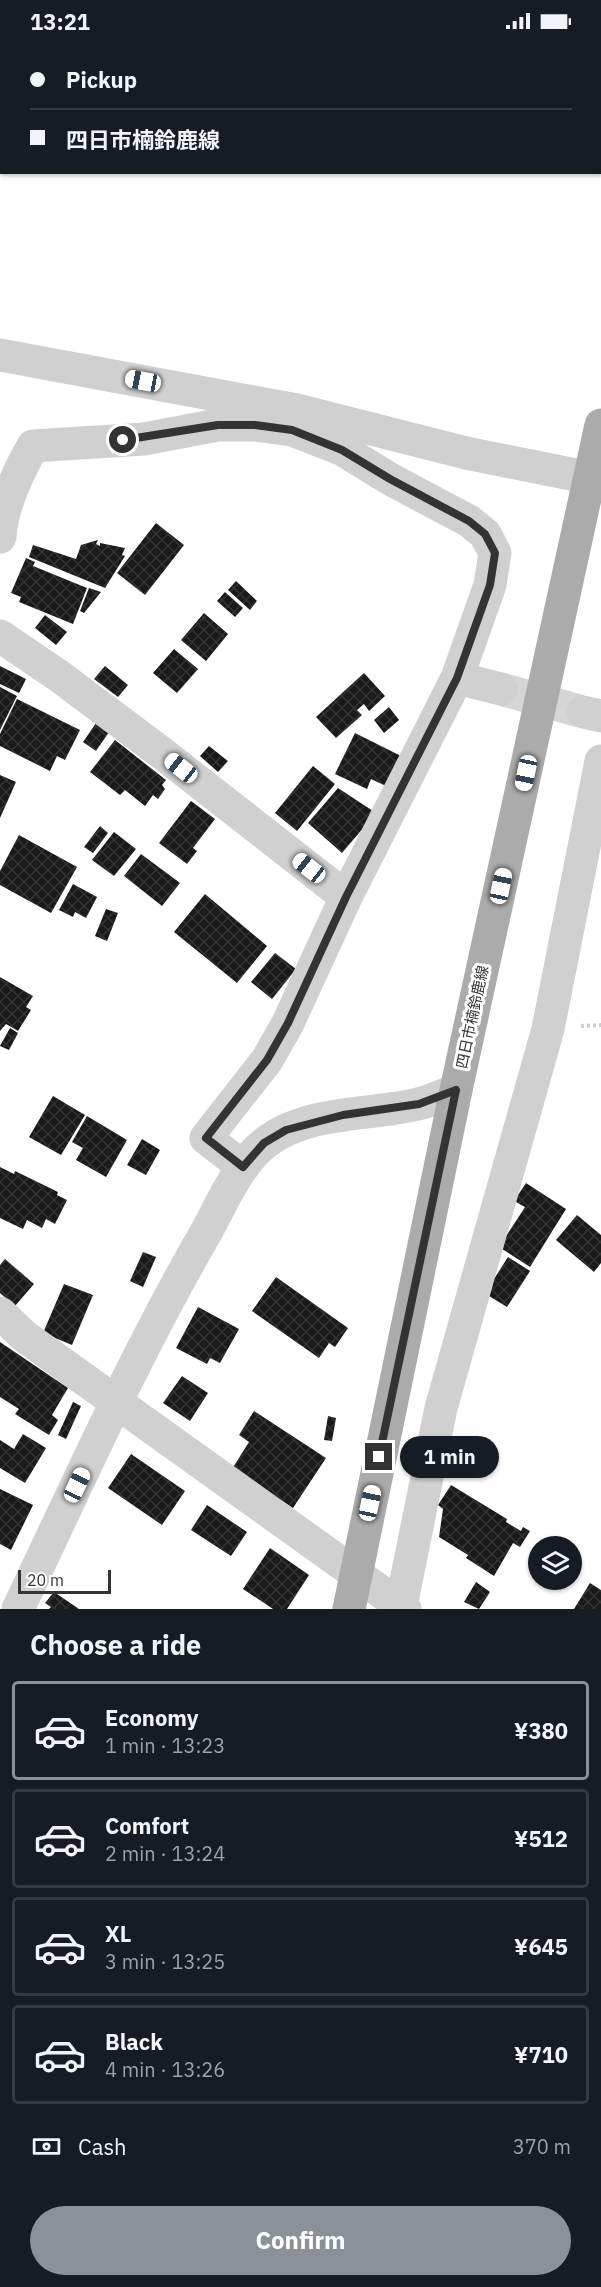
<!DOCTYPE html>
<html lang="en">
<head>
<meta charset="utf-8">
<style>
	body { margin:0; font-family:"IBM Plex Sans","Noto Sans JP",sans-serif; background:#20242c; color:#f1f3f6; height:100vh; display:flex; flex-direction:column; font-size:22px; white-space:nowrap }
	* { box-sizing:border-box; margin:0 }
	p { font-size:20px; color:#9ea1a6 }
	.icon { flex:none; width:33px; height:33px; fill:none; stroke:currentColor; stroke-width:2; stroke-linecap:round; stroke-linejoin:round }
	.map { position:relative; height:1567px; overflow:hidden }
	.sheet { display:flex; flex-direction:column; background:#171b24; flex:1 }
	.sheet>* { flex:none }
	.guide { position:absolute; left:0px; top:0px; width:602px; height:132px; box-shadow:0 2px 4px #0004; display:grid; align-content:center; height:132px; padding:0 30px; background:#171b24 }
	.fabs { position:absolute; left:528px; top:1494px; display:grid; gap:12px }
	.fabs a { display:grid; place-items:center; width:54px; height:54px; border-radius:50%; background:#171b24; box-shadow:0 2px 4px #0004; font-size:30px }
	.scale { position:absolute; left:18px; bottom:15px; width:93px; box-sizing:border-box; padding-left:6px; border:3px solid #333; border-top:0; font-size:16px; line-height:21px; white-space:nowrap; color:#333; -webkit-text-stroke:4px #fff; paint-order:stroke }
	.end { position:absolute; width:27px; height:27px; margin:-14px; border:8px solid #333; background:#fff; box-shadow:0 0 0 3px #fff }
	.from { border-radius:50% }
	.bubble { position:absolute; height:42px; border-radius:21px; background:#171b24; box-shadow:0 2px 4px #0004; font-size:20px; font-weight:700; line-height:42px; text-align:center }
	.car { position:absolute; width:18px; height:36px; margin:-18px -9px; border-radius:8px; box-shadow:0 0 4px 2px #0007; background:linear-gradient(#fff 24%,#345 0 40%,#fff 0 76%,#345 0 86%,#fff 0) }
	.guide b { display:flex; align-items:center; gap:21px; height:57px; font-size:22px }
	.guide b+b { border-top:2px solid #363941 }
	.guide i { width:15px; height:15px; background:#f1f3f6 }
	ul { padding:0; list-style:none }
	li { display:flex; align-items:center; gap:18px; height:99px; margin:0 12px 9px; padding:0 18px; border:3px solid #363941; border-radius:6px }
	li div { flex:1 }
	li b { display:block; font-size:22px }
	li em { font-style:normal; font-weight:700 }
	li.on { border-color:#8c9099 }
	li>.icon { width:54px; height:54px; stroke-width:1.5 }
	h2 { padding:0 30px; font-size:27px; line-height:72px }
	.pay { display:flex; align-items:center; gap:15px; height:66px; padding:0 30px; font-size:22px }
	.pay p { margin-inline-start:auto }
	.primary-button { display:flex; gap:12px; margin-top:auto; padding:12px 30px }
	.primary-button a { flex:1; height:69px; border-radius:36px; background:#8c9099; color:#fff; font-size:24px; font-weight:700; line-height:69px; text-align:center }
	.status { display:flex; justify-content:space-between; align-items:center; height:42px; padding:0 30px; background:#171b24; direction:ltr }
	.status svg { height:16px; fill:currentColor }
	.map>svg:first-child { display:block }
	.building { fill:url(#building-cross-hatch) }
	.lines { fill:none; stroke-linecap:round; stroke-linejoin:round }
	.minor-tunnel { stroke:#d6d6d6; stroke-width:33; stroke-dasharray:33 16; stroke-linecap:butt }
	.path { stroke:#cdcdcd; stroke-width:4; stroke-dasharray:3 3; stroke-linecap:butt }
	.minor { stroke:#d0d0d0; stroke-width:33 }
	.major { stroke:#ababab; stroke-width:33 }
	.route { stroke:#333; stroke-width:8 }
	.labels { text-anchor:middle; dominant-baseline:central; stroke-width:6; stroke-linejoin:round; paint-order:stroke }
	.street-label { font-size:15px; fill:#333; stroke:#fff }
</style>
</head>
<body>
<div class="status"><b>13:21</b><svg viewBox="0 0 49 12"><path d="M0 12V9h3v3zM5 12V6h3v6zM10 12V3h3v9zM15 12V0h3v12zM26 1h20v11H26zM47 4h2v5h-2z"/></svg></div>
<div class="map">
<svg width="601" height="1567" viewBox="0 0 601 1567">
	<defs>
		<pattern id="building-cross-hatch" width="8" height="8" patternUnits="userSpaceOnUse" patternTransform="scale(1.5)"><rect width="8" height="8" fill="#1a1a1a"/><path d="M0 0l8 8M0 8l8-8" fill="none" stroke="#333"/></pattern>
	</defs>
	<rect width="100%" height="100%" fill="#fff"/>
	<!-- building -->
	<path class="building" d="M156 481 184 503 145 553 117 531Z
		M98 498 96 502 100 504V501L125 506 122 513 125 514 105 546 29 515 33 503 76 517 81 503Z
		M26 516 35 520 33 524 87 546 73 582 19 560 21 555 11 551Z
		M236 539 257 559 250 568 228 548Z
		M89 546 101 550 84 571 80 569Z
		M225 550 243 566 235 575 217 559Z
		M204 571 228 592 206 619 181 598Z
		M45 573 67 590 56 603 35 586Z
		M174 607 198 627 177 651 153 631Z
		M0 624 26 637 19 651 0 642Z
		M105 624 128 643 118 655 94 637Z
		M364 631 385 654 369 669 364 662 357 668 362 673 336 696 316 675Z
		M0 645 17 654 0 688Z
		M17 657 80 688 65 718 57 714 50 729 0 704V692Z
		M389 665 399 678 384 691 374 678Z
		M96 681 109 690 96 709 83 700Z
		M355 691 403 715 388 745 371 737 367 747 335 732Z
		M115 698 166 738 162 743 165 747 158 757 153 753 145 764 125 748 120 753 90 730Z
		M209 704 228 719 218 730 200 714Z
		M313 724 335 742 297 789 275 771Z
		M0 733 16 740 0 776Z
		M338 746 376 771 342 811 308 781Z
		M191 759 215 777 193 806 197 809 187 822 159 801Z
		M100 784 108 791 93 811 84 805Z
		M114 790 136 807 114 834 92 818Z
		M19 793 77 825 51 871 0 843V829Z
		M141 812 180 841 162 864 124 834Z
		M73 842 97 855 86 876 75 870 73 875 59 868Z
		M205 852 267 904 237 941 174 890Z
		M106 867 118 871 107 899 95 894Z
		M275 911 296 927 272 957 251 940Z
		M0 935 33 954 26 965 31 968 18 989 6 982 0 989Z
		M10 986 18 991 9 1008 0 1004Z
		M53 1054 85 1073 61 1113 29 1095Z
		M87 1074 127 1098 106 1135 76 1118 83 1106 72 1100Z
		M142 1097 160 1108 146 1133 127 1123Z
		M0 1125 14 1132 15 1129 58 1150 57 1153 67 1158 55 1182 46 1177 42 1186 27 1178 23 1187 0 1176Z
		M526 1141 566 1167 530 1225 499 1205 525 1165 514 1159Z
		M577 1173 601 1193V1221L594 1230 556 1198Z
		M143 1210 156 1215 143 1245 130 1239Z
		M508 1215 530 1229 507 1265 489 1254 494 1237Z
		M5 1217 34 1242 15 1264 0 1251V1223Z
		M276 1235 348 1286 335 1305 329 1301 319 1316 252 1269Z
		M64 1242 93 1253 72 1303 43 1291Z
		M198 1265 239 1287 220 1321 210 1316 207 1322 176 1306Z
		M0 1300 68 1346 52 1373 58 1378 49 1393 15 1372 19 1367 0 1355Z
		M182 1334 208 1351 190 1379 163 1361Z
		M73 1360 81 1364 66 1397 58 1393Z
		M254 1369 326 1416 293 1466 232 1427 249 1400 239 1393Z
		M328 1374 336 1376 332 1399 324 1398Z
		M23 1392 46 1406 25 1441 0 1426V1398L14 1407Z
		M131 1412 185 1449 162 1483 108 1446Z
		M451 1443 507 1477 506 1480 521 1489 523 1485 530 1489 520 1505 513 1501 494 1534 466 1516 468 1513 439 1495 443 1467 438 1463Z
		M0 1447 33 1463 11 1508 0 1502Z
		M207 1463 247 1490 231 1514 191 1488Z
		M270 1506 309 1533 287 1567H273L243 1547Z
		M476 1540 490 1550 479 1567 464 1560Z
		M590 1541 601 1548V1567H574Z
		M54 1550 79 1567H49L51 1565 45 1561Z"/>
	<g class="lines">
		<!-- minor-tunnel -->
		<path class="minor-tunnel" d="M501 647 583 670"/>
		<!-- path -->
		<path class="path" d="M581 984 601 983"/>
		<!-- minor -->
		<path class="minor" d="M0 313 297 368 466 411 601 438
			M0 495C2 465 18 430 33 404L144 397 218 383H255L292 388
			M0 594 59 634 163 712 346 855
			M457 636 501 647
			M583 670 601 674
			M243 1125 206 1096 267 1018 288 981 346 855 457 636 490 543 495 511 485 492 469 479 390 437 343 408 292 388 297 368
			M0 1271 24 1294 405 1567
			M401 1564 441 1366 548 987 601 719
			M18 1567C78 1441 135 1313 205 1192 222 1162 237 1123 265 1101 306 1068 369 1074 418 1062 431 1059 444 1053 456 1048"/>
		<!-- major -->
		<path class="major" d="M349 1567 456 1048 601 383"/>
	</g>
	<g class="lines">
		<!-- route -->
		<path class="route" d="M123 398 218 383H255L292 388 342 408 390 437 469 479 485 492 495 511 490 543 457 636 346 855 288 981 267 1018 206 1096 243 1125 264 1101 286 1088 343 1073 419 1062 456 1048 379 1415"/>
	</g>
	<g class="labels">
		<!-- street labels -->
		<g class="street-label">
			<text transform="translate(472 975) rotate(-78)">四日市楠鈴鹿線</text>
		</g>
	</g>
</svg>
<div class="fabs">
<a><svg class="icon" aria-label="layers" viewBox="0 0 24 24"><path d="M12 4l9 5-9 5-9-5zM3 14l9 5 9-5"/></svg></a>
</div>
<div class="scale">20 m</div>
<i class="end from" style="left:123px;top:398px"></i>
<i class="end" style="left:379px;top:1415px"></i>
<div class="bubble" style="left:400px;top:1394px;width:99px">1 min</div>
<i class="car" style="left:143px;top:339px;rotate:281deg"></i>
<i class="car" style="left:181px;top:726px;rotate:308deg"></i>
<i class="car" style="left:526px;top:731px;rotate:192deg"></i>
<i class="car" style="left:309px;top:826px;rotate:308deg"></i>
<i class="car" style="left:501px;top:844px;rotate:12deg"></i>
<i class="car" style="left:77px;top:1443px;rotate:25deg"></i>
<i class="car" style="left:370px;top:1461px;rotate:12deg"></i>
<div class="guide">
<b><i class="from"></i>Pickup</b>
<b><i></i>四日市楠鈴鹿線</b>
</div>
</div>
<section class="sheet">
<h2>Choose a ride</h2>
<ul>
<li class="on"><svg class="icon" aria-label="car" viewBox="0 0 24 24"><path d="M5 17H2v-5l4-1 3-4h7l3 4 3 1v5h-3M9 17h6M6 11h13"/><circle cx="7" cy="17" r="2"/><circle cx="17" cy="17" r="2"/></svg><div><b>Economy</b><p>1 min · 13:23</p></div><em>¥380</em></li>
<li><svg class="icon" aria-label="car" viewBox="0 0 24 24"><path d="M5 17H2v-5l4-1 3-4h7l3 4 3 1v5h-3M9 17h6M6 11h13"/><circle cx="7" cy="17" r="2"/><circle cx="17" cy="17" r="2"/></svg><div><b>Comfort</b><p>2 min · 13:24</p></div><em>¥512</em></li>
<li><svg class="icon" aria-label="car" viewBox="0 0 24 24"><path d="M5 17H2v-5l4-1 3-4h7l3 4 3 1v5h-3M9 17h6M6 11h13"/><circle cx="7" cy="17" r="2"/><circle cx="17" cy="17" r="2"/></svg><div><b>XL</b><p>3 min · 13:25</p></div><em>¥645</em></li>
<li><svg class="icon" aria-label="car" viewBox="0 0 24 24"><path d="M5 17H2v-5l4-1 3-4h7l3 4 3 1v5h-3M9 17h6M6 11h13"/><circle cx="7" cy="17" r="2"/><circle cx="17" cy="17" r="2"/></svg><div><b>Black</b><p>4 min · 13:26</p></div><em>¥710</em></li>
</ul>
<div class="pay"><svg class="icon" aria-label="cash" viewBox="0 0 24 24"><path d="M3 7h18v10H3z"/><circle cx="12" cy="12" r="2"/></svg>Cash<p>370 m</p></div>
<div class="primary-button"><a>Confirm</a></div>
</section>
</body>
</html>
